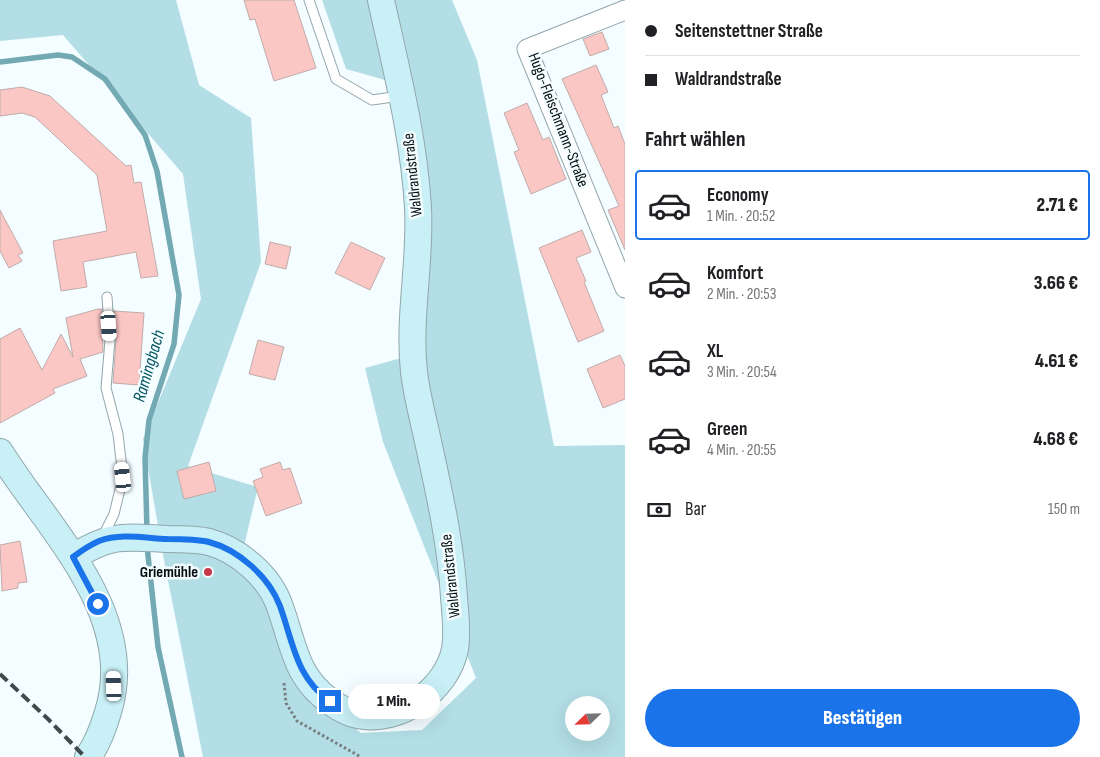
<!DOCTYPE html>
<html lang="de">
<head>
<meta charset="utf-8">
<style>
	body { margin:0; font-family:"Sofia Sans Condensed",sans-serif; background:#f2f2f2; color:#202124; height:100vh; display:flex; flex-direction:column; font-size:19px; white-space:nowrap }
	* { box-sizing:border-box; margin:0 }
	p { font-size:16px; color:#757577 }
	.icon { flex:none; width:28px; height:28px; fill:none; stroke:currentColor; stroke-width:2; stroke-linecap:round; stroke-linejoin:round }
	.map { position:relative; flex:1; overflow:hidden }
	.sheet { display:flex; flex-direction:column; background:#fff; width:475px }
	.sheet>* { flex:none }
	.guide { display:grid; align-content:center; height:110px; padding:0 20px; background:#fff }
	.needle { width:32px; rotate:247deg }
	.tools { position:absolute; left:565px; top:696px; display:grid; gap:10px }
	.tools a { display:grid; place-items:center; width:45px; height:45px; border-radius:50%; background:#fff; box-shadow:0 5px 20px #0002; font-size:25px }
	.end { position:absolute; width:22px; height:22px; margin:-11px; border:6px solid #1a73e8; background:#fff; box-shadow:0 0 0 2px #fff }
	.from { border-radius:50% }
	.bubble { position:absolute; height:35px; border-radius:18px; background:#fff; box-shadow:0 5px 20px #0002; font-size:16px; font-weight:800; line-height:35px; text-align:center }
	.car { position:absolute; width:15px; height:30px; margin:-15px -8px; border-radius:6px; box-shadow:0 0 4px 1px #0007; background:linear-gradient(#fff 24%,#345 0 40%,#fff 0 76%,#345 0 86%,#fff 0) }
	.guide b { display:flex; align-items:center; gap:18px; height:48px; font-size:19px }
	.guide b+b { border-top:1px solid #e0e0e0 }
	.guide i { width:12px; height:12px; background:#202124 }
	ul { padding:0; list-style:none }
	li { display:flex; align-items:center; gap:15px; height:70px; margin:0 10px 8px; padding:0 10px; border:2px solid transparent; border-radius:5px }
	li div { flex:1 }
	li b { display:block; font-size:19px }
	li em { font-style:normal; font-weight:800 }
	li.current { border-color:#1a73e8 }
	li>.icon { width:45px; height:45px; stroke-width:1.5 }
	h2 { padding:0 20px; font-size:22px; line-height:60px }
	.pay { display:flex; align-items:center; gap:12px; height:55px; padding:0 20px; font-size:19px }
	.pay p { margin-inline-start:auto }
	.cta { display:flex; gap:10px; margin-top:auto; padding:10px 20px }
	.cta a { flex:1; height:58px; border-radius:30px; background:#1a73e8; color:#fff; font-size:20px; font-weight:800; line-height:58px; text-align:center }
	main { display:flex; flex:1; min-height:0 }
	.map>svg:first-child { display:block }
	.green { fill:#b3dee6; fill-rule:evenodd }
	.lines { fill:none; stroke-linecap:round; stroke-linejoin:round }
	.stream { stroke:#72a9b3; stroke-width:5.5 }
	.building { fill:#fbc7c5; stroke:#c0abaa }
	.lane-casing { stroke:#92a7ab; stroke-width:11 }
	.street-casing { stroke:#92a7ab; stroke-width:21 }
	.secondary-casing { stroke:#92a7ab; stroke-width:28 }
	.path { stroke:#767e80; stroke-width:3; stroke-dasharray:2.5 2.5; stroke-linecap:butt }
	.lane { stroke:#fff; stroke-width:9 }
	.street { stroke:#fff; stroke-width:19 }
	.secondary { stroke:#c8f0f6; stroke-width:26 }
	.rail { stroke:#41494b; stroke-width:4; stroke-dasharray:10 5; stroke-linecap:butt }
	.route { stroke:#1a73e8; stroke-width:6 }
	.poi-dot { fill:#c83846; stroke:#f4fdff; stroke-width:2 }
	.labels { text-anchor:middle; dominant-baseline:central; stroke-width:5; stroke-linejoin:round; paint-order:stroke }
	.street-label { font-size:16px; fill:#060d0f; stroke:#f4fdff }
	.poi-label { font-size:16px; font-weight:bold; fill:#060d0f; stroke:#f4fdff; text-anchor:end }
	.water-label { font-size:18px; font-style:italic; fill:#005561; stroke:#f4fdff }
</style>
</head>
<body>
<main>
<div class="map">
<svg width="625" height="757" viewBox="0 0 625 757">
	<rect width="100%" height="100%" fill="#f4fdff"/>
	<!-- green -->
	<path class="green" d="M0 0H176L199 85 251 118 261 262 188 466 258 487 238 571 277 608 296 681 361 733 422 730 476 678 383 442 365 368 423 352 410 87 346 69 322 0H452L477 60 554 446 625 445V757H203L164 560 143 439 201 299 183 174 63 35 0 41ZM574 705H601V732H574Z"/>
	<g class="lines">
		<!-- stream -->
		<path class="stream" d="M0 62 58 55 72 57 105 79 145 135 157 171 179 295 174 344 149 420 145 458 147 531
			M147 546 158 647 182 757"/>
	</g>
	<!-- building -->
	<path class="building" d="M244 0H294L316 68 274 81 255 19 250 20Z
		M602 32 609 49 590 56 583 39Z
		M596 65 608 92 601 95 614 128 618 126 625 144V250L608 210 619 206 562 79Z
		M22 87 50 96 126 166 131 165 134 183 141 182 158 276 141 278 136 252 83 262 87 287 61 291 53 241 107 231 97 175 35 117 22 113 0 116V90Z
		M527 103 543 140 549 137 566 179 531 194 514 152 519 150 504 113Z
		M0 210 23 253 18 255 22 261 9 268 0 251Z
		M582 230 591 252 576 258 586 281 584 282 604 331 578 342 539 248Z
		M270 242 291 247 286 269 265 264Z
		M351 242 385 258 370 290 335 273Z
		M98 309H102L103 352 80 359 87 376 53 389 55 393 0 423V339L20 328 42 370 61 334 73 357 66 318Z
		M114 311 144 313 139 385 113 383 116 340Z
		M258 340 284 347 275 380 249 374Z
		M620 355 625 366V399L603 408 587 369Z
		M209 462 216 491 184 499 177 471Z
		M280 462 283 470 290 468 302 503 266 516 253 481 263 477 260 469Z
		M20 541 27 582 18 583V588L2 591 0 545Z"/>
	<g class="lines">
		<!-- lane casing -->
		<g class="lane-casing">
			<path id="lane" d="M309 0 336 79 372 100 400 96
				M103 536 114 514 123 477 118 434 106 388 110 340 107 297"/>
		</g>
		<!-- street casing -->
		<g class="street-casing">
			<path id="street" d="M625 10 527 49 625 288"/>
		</g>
		<!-- secondary casing -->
		<g class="secondary-casing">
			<path id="secondary" d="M0 452C47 528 139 614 108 712 103 729 98 743 88 757
				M73 557C112 533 124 537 168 539 181 539 196 539 209 542 239 550 270 577 280 607 294 645 295 677 331 702 339 708 348 713 358 715 399 724 447 690 455 649 458 632 455 613 454 597 451 546 440 496 429 446 424 422 417 397 414 372 408 317 421 262 418 208 414 137 396 69 381 0"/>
		</g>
		<!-- path -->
		<path class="path" d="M284 683 286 703 297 721 361 757"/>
		<!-- lane -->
		<use href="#lane" class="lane"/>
		<!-- street -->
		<use href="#street" class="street"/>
		<!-- secondary -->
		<use href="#secondary" class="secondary"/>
		<!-- rail -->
		<path class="rail" d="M0 674 48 719 85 757"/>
	</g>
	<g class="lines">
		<!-- route -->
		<path class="route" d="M98 604 73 557C81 551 90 545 99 541 120 533 145 538 167 539 180 539 196 539 209 542 239 550 269 577 280 606 293 642 296 678 330 701"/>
	</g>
	<!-- markers -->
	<circle class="poi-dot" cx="208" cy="572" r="5"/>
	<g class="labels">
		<!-- street labels -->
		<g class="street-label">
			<text transform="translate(558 120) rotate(69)">Hugo-Fleischmann-Straße</text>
			<text transform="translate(413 175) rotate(-96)">Waldrandstraße</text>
			<text transform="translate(451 576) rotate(-96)">Waldrandstraße</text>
		</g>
		<!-- poi labels -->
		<g class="poi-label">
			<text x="198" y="572">Griemühle</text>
		</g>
		<!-- water labels -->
		<g class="water-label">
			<text transform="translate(149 366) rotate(-74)">Ramingbach</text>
		</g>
	</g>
</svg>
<div class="tools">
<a><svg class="needle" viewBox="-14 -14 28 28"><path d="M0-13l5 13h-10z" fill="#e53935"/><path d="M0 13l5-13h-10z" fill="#757577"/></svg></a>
</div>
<i class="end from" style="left:98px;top:604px"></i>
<i class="end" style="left:330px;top:701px"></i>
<div class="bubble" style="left:348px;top:684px;width:92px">1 Min.</div>
<i class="car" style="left:109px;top:326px;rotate:176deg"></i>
<i class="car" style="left:123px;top:477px;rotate:354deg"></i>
<i class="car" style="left:114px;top:686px;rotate:358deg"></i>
</div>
<section class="sheet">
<div class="guide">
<b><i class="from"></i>Seitenstettner Straße</b>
<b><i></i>Waldrandstraße</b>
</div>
<h2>Fahrt wählen</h2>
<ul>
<li class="current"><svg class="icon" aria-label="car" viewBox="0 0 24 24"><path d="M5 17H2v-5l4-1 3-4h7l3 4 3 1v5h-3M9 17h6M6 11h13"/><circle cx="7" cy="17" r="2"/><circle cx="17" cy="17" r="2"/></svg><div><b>Economy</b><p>1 Min. · 20:52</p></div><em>2.71 €</em></li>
<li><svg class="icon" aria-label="car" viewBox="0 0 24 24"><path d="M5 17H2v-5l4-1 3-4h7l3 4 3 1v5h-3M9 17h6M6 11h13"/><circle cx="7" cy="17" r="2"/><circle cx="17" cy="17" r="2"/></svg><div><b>Komfort</b><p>2 Min. · 20:53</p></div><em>3.66 €</em></li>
<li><svg class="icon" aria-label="car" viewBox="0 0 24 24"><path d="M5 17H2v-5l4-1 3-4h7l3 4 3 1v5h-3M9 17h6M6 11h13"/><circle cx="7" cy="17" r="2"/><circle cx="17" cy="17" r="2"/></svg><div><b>XL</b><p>3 Min. · 20:54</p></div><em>4.61 €</em></li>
<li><svg class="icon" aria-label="car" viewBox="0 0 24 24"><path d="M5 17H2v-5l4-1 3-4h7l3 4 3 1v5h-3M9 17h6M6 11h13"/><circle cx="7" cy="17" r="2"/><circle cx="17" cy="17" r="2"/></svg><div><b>Green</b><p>4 Min. · 20:55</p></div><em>4.68 €</em></li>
</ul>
<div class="pay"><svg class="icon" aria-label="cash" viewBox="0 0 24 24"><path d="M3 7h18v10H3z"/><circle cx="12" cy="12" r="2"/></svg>Bar<p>150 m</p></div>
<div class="cta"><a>Bestätigen</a></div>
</section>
</main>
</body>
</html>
